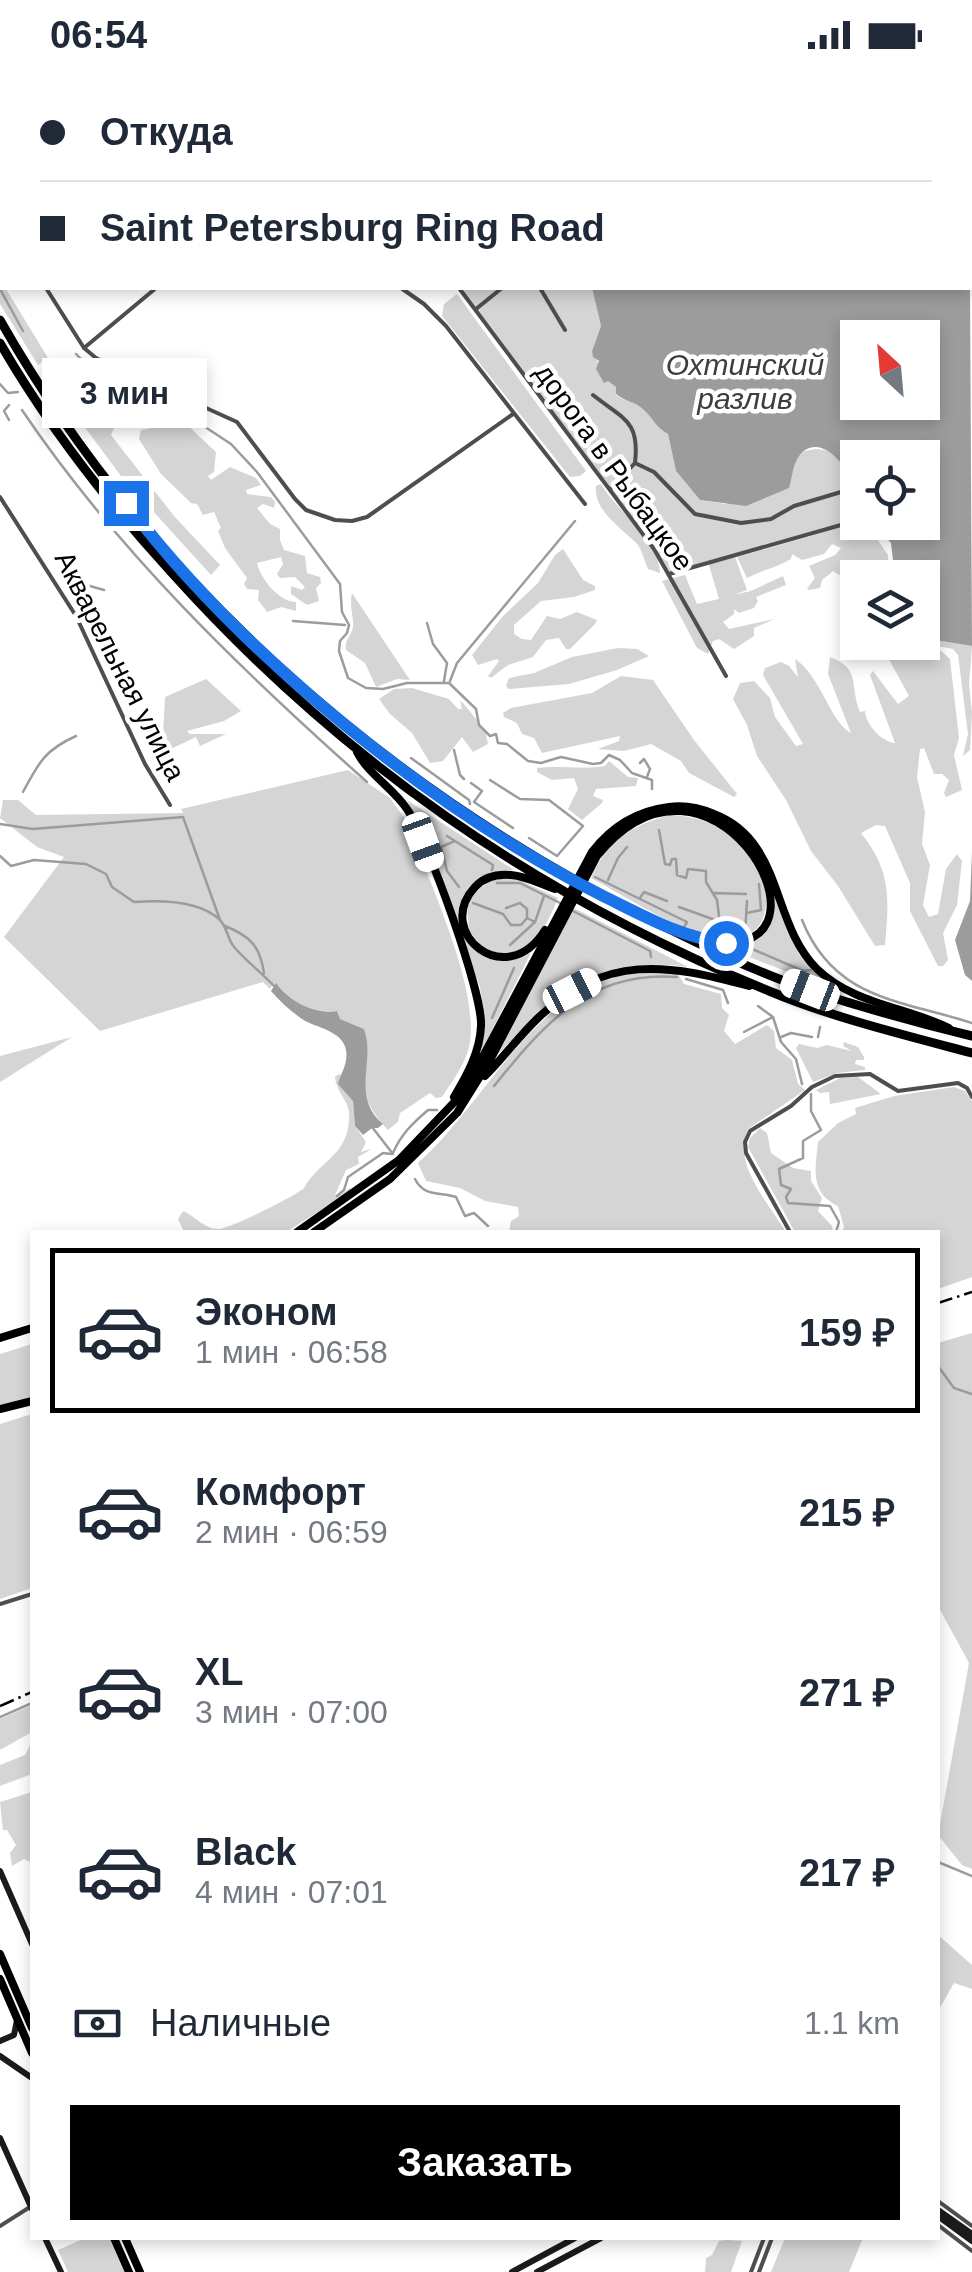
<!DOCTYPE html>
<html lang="ru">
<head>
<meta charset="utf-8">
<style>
	body { margin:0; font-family:Helvetica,sans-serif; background:#f6f6f7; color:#1f2937; height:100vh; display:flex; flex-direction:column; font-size:38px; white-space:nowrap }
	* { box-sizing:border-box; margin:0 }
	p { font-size:32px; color:#747a83 }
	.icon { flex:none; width:55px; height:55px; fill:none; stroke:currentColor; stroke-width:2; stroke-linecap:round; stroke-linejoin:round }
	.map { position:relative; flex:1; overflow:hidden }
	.details { position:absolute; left:30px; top:1160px; width:910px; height:1010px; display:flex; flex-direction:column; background:#fff; border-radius:0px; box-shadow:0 5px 15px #0003 }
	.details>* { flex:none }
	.top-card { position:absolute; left:0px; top:0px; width:972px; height:220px; box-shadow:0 5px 15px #0003; display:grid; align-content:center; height:220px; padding:0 40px; background:#fff }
	.needle { width:65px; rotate:334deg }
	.buttons { position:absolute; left:840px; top:250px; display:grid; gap:20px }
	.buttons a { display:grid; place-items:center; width:100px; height:100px; border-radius:0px; background:#fff; box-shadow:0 5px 15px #0003; font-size:50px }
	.end { position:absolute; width:45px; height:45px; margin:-22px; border:12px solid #1a73e8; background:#fff; box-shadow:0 0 0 5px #fff }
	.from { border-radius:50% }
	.bubble { position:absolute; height:70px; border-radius:0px; background:#fff; box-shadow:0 5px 15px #0003; font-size:32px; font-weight:700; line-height:70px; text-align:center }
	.car { position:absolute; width:30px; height:60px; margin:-30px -15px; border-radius:12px; box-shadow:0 0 8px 2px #0007; background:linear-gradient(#fff 24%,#345 0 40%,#fff 0 76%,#345 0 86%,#fff 0) }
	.top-card b { display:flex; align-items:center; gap:35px; height:95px; font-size:38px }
	.top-card b+b { border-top:2px solid #e0e1e3 }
	.top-card i { width:25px; height:25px; background:#1f2937 }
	ul { padding:18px 0 0; list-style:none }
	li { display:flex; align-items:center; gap:30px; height:165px; margin:0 20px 15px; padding:0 20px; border:5px solid transparent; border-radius:0px }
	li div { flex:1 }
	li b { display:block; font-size:38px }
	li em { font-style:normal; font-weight:700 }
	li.selected { border-color:#000 }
	li>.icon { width:90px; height:90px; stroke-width:1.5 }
	.pay { display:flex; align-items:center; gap:25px; height:110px; padding:0 40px; font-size:38px }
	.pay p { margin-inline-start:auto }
	.button { display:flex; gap:20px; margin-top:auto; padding:20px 40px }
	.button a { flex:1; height:115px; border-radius:0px; background:#000; color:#fff; font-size:40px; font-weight:700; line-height:115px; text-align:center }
	.status { display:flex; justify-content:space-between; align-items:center; height:70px; padding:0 50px; background:#fff; direction:ltr }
	.status svg { height:28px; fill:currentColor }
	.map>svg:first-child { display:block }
	.green { fill:#d5d5d5 }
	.water { fill:#9c9c9c; fill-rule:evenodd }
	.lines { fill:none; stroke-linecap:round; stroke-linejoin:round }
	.stream { stroke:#9c9c9c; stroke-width:2.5 }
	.street { stroke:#4e4e4e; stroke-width:4 }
	.secondary { stroke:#1b1b1b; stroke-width:6 }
	.primary { stroke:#000; stroke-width:8 }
	.highway { stroke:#000; stroke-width:9 }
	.rail { stroke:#000; stroke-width:2.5; stroke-dasharray:15 5 2.5 5; stroke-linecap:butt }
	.route { stroke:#1a73e8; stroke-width:12 }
	.labels { text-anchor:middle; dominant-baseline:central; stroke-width:9; stroke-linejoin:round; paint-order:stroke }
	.street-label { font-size:28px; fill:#000; stroke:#fff }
	.water-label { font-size:30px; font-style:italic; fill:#3d3d3d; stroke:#fff }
</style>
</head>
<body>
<div class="status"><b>06:54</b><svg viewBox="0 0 49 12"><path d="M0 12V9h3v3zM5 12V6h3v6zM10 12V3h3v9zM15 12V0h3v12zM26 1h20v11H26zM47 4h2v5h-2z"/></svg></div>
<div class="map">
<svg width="972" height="2202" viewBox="0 0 972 2202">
	<rect width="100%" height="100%" fill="#fff"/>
	<!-- green -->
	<path class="green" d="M0 209 48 288 38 295 0 234Z
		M459 218H592L601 256 592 281 608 311 616 317V325C625 332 635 331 645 340 654 349 656 358 668 364L676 401 700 430 726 434 805 381C850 369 857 420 858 452L866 453 888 485V507H881L874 494 869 495 866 502H859L858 497 839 505 833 501 822 510 820 518 809 520 807 519 815 508 809 496 835 485 841 478 832 474 824 484 802 490 792 484 791 489C776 498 762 500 747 508L737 487 825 462 734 484 747 520 733 525 751 521 783 506 786 515 756 527 758 531 754 538 739 543 734 539V544L723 552 729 559 774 549 754 558V566L734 579 719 569 713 571 708 584 697 578 662 511 685 505 697 534 719 529 708 492 669 502 651 472Z
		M457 224 586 401 580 406 570 407 442 246 444 234Z
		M65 307 76 312 116 353 111 365 174 446 220 495 211 505 121 406 49 309Z
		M184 352 216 382 214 402 208 406 211 410 230 397 256 408 261 415 246 420 247 424 271 427 275 432 274 438 263 434 257 438 270 454 280 459V470L284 480 305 486 307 503 320 507 321 513 316 518 319 531 307 535 291 524V516L302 520 305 517 295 507 280 508 277 504 283 494 281 487 257 493C261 509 278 531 296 532V541L281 537 267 542 258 530 259 520 247 519 244 514 247 508 225 478 218 461 221 458 214 442 203 445 197 434 191 433 161 404 139 369 141 360Z
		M601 414C617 442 659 468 660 503L648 499C645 492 642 481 638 475 623 459 593 441 596 416Z
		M563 479 583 510 595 516V520L574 527 541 531 514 555V564L522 569 531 570 547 546 560 549 577 542 597 550 595 554 570 579H566L559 568 546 570 533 587 508 595 491 608 488 606 499 591 497 589 478 595 472 585 503 546 538 513 555 485Z
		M352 523 410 610 397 609 376 617 365 593 346 580C344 569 351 568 353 557 354 547 349 538 352 523Z
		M923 568 972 576 969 615 972 643 970 680 963 686 968 664 958 585 953 579 922 573Z
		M880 573H902L916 579H939L950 589 959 668 954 685 962 720 946 727 944 723 949 710 942 704H934L924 678 920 679 917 707 925 742 922 774 930 795 923 835 929 847 938 844 946 799 957 784 962 791 957 835 943 863 948 890 943 896H938L910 841V813L885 756 876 755 861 763C892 802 889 829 885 875L875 876 838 816 811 781 786 730 757 686 747 655 733 629 740 613 754 611 770 628 775 647 796 676 803 674 763 605 765 598 781 592 789 596 798 607 795 589C821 606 830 652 851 663L828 604 830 587C862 599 849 616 860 642L865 641C866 655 882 672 895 673L870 605 873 601 898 634 909 626Z
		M618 578 637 579 649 586 617 600 569 614 509 619 506 616 509 608 534 603 572 587Z
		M621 606 653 610 694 670 737 724 734 727 689 703 681 691 651 674 624 681 598 679 619 671 620 666 542 683 534 668 522 664 517 653 504 647 503 643 511 638 592 623Z
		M206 609 241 641 224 651 187 661 190 664H226L200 676 196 667 154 687 168 675 163 665 165 627Z
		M412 618 449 629 458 639H462L460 631 463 633 485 660 488 674 473 682 462 667 443 691 430 693 412 663 390 644 379 629 394 619Z
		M609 691 628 707 638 708 636 716 596 719 593 726 603 730 602 733 582 750 568 739 578 719 574 708 552 710 537 702V698C559 695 582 700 605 696Z
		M348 700 390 728 405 749C427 806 478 913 470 972 467 992 453 1010 442 1027L436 1028 430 1023 400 1043 398 1052 388 1060C376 1047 362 1029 363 1009 364 991 371 977 364 959L339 949 337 941C314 944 288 930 273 914L270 919 263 912 100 961 4 867 64 787 37 777 0 748 3 730H18L36 745 183 743 181 739Z
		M407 730 514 800C428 805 450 915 531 883L481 982 485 954 480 917 426 768Z
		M670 745C771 747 802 882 716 868 680 862 625 826 591 808 606 773 630 755 670 745Z
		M513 807 558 828C547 855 531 890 495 882 484 880 475 872 469 862L467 836C479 815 489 809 513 807Z
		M773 816 799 884 832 919 726 878 756 868 773 835Z
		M574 838 688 897C596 884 547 928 491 993Z
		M644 901 678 904 684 914 721 924 722 938 729 945 724 961 735 974 767 955 774 961 776 978 792 990 798 1014 805 1020 748 1059C731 1092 769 1134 786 1162H509L511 1151 519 1146 518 1137 485 1131 460 1118 426 1111 418 1093C493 1026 532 915 644 901Z
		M72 967 0 1012V986Z
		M844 972 858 977 864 987V990H856L855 994 865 997V1000L837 1003 813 1012 796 978 799 974 817 978 827 975 852 981 843 976Z
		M340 1004 353 1031 355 1056 366 1072 361 1082 372 1079 358 1087 359 1094 346 1100 335 1125 337 1127 350 1118 351 1121 286 1162H184L178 1149 183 1141C194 1145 204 1159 218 1159 229 1159 296 1126 304 1118 319 1090 351 1085 349 1043 348 1029 336 1023 335 1006Z
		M858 1007 881 1024 830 1034 829 1022 820 1023 816 1020 840 1008Z
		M954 1017 965 1021 972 1031V1207L938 1219V1162H842L844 1157 838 1136C810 1123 815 1100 818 1072L838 1053 856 1044 855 1038 894 1026Z
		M760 1058 767 1063 771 1083 793 1098 811 1101V1111L822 1128 818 1141 832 1156 833 1162H795L748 1077 750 1068Z
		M972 1263V1799L962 1795 938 1765 969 1593 938 1536V1273Z
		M32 1274V1326L0 1336V1284Z
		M32 1344V1518L0 1529V1354Z
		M32 1635V1662L0 1680V1649Z
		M32 1672V1704L0 1716V1695L25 1685Z
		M32 1722V1793L24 1789 12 1796 10 1783 16 1775 7 1760H3L0 1732Z
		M938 1865 972 1895V1919L954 1913 938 1941Z
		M85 2168H110L125 2202H68L58 2180Z
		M785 2168H863L849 2202H771Z
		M725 2170 742 2171 731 2202H705L706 2188 712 2185 719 2171Z"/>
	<!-- water -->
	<path class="water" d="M970 214 972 576 923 568 922 508 895 507 891 473 873 453 922 452V388H858L857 422C852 402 821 358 799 386 793 394 792 408 789 418L746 436 700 430 676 401 668 364C656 358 653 348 644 340 635 331 625 332 616 324V317L608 311 604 313 596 299 599 291 593 287 592 281 601 256 592 218H970ZM858 268H922V332H858Z
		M972 782V911L965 905 955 870 970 831Z
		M276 913C287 930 315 945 337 941L340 949 364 959C376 991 350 1026 383 1054L378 1058H372L363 1065 355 1056 353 1031 338 1014C340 1006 345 998 346 990 351 961 317 959 302 949 290 941 280 931 271 921Z"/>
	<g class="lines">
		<!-- stream -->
		<path class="stream" d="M0 219 23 261
			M76 284C92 301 136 326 157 334L159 339
			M45 304 71 306 103 338 117 344
			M0 314 8 323 18 322
			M22 340C117 481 241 600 367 712
			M126 346 159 340 193 349 231 374 257 402 340 514 342 542 349 555 347 563 340 571 339 581 348 608 366 618 383 619 407 613H449L476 639 479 655 490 666 496 664 498 673 507 674 528 691 541 693 561 687 593 694 601 693 609 685 620 690 632 703 652 710V719
			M9 350 4 341 9 335
			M72 511 104 520
			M293 551 345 555
			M427 553 433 574 447 593 444 611
			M450 611 457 593 575 451
			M454 680 460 705 464 709
			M411 688 469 730 470 734
			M640 693 644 689 650 699 647 707
			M490 710 520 729 549 730 583 756 557 786 529 768
			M471 713 482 721 474 732 513 758
			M23 722C39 692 45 680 76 666
			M0 754 33 759 183 747 220 850
			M659 760 665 794 670 795 672 789H676L677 805 686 808 688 799 706 801V812L717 830 721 862
			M447 766 493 795 492 800
			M455 771 441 777 447 801 459 817
			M0 786 11 796 34 790 86 794 106 804 112 817 134 832C160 830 198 830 219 849 227 856 227 868 234 877 246 891 261 902 274 916
			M595 807 687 852 684 857
			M608 810 618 788 627 777
			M497 813H520L562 834
			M714 823 746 824
			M640 828 644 822 667 831
			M473 833 503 844 511 855H521L527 848
			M679 837 718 851
			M506 838 520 833 527 839V848L535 852
			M573 841 650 881 651 887
			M747 843 761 840 759 814
			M802 850C834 930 901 930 972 953
			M225 856C250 866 260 876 264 903
			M745 863 747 831
			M510 875 535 852 544 826
			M750 878 803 901 811 900
			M686 909 723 920 728 933
			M758 936 773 947 781 972 796 989 802 1014
			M492 948 514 898
			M744 962 773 947
			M781 967 791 963 812 967
			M818 967 820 957
			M494 1016C544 954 590 900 677 907
			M811 1024V1041L821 1060 803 1071V1088L779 1099 781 1115 791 1119 786 1127 788 1133 830 1136 839 1152 836 1162
			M372 1057 393 1084
			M393 1083C401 1064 413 1053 428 1040H437
			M415 1109C424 1127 439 1122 456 1127L465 1146 474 1143 488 1156
			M337 1126 344 1120 348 1107 383 1083 391 1084
			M938 1296 954 1318 972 1324
			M0 1647 32 1633
			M938 1792 972 1806"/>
		<!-- street -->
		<path class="street" d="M168 0 170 2
			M216 0V2
			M301 0 302 2
			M0 126 2 133
			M46 218 84 278 96 288 237 352 295 429 306 440 335 450 352 451 367 447 513 344
			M401 218 424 234 446 256 585 434
			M459 218 654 479 726 606
			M540 218 565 260
			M476 239 502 218
			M84 278 156 218
			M593 325C623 349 640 350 635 393L654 402 695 444 741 453 771 449 794 436 841 422
			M610 420 634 394
			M0 427 76 546 145 694 170 735
			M669 504 848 453
			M790 1162 746 1083 745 1072 750 1061 791 1036 812 1017 835 1006 870 1004 898 1021 958 1013 967 1018 972 1027
			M0 1534 32 1524
			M938 2131 972 2156
			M938 2155 972 2181
			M0 2156 30 2137
			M751 2202 764 2168
			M759 2202 772 2168"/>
		<!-- secondary -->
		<path class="secondary" d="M940 0 943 2
			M970 29 972 31
			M0 1801 32 1874
			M0 1971 14 1965 17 1950
			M0 1986 32 2008
			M0 2068 32 2139
			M938 2140 972 2164
			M938 2146 972 2171
			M45 2168 61 2202
			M512 2202 575 2168
			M537 2202 601 2168"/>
		<!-- primary -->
		<path class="primary" d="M357 682C368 704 393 718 407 739 427 769 483 923 481 956 480 982 467 1005 454 1027
			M545 860C506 923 433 862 475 817 484 807 498 804 511 805 526 806 541 814 555 819
			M485 1006C504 987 519 966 538 948 605 883 668 894 749 916
			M297 1162 399 1090 464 1022 592 782C612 756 636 741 669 737 684 735 700 738 714 744 784 771 770 852 817 899 853 934 906 937 949 958
			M314 1162 390 1109 457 1043 489 992 597 786C709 648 840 871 728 873 713 873 697 866 683 863
			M0 1268 32 1258
			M0 1339 32 1331
			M0 1884 32 1958
			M0 1909 32 1983
			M114 2168 129 2202
			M125 2168 140 2202"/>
		<!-- highway -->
		<path class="highway" d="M0 250C146 507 377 711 639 844 695 872 752 901 812 921 864 938 918 953 972 966
			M0 273C48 356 108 433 172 503 340 690 536 826 769 921 834 948 904 965 972 983"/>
		<!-- rail -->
		<path class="rail" d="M938 1233 972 1222
			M0 1636 32 1622"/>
	</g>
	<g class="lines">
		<!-- route -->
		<path class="route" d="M126 433C242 586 435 741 605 827 644 846 682 868 726 873"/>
	</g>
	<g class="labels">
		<!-- street labels -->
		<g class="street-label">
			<text transform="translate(614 397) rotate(54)">дорога в Рыбацкое</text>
			<text transform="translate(120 596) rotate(63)">Акварельная улица</text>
		</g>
		<!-- water labels -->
		<g class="water-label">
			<text x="745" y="294">Охтинский<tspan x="745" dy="34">разлив</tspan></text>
		</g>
	</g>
</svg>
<div class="buttons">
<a><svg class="needle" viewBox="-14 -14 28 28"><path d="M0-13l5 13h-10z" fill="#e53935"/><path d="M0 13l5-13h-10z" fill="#747a83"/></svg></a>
<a><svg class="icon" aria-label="locate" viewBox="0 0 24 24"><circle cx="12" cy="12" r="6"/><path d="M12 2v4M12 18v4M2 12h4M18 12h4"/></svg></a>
<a><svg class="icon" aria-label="layers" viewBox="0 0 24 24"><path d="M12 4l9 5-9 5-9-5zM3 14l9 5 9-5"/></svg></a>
</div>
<i class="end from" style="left:726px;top:873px"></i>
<i class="end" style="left:126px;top:433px"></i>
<div class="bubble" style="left:42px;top:288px;width:165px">3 мин</div>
<i class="car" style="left:423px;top:772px;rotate:160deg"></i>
<i class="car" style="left:810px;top:920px;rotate:291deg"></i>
<i class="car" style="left:572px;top:921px;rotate:63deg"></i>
<div class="top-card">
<b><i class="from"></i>Откуда</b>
<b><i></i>Saint Petersburg Ring Road</b>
</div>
<section class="details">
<ul>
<li class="selected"><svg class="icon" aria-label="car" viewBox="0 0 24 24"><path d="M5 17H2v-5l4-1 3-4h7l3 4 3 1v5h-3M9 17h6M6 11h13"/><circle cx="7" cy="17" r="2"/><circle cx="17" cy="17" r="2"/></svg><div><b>Эконом</b><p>1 мин · 06:58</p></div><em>159 ₽</em></li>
<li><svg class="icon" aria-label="car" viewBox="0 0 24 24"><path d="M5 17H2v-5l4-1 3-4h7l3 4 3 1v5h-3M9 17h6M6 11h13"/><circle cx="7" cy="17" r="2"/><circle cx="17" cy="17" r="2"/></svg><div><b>Комфорт</b><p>2 мин · 06:59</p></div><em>215 ₽</em></li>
<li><svg class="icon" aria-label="car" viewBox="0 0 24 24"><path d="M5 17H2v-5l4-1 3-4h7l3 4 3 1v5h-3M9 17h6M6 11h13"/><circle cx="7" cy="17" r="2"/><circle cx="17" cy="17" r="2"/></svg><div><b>XL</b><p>3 мин · 07:00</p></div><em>271 ₽</em></li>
<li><svg class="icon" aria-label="car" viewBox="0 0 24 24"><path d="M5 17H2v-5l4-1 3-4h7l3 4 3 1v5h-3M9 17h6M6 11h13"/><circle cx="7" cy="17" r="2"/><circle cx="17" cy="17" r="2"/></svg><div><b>Black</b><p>4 мин · 07:01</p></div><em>217 ₽</em></li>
</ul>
<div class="pay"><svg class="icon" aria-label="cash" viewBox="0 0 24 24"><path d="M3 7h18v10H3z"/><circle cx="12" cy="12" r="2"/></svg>Наличные<p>1.1 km</p></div>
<div class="button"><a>Заказать</a></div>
</section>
</div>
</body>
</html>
